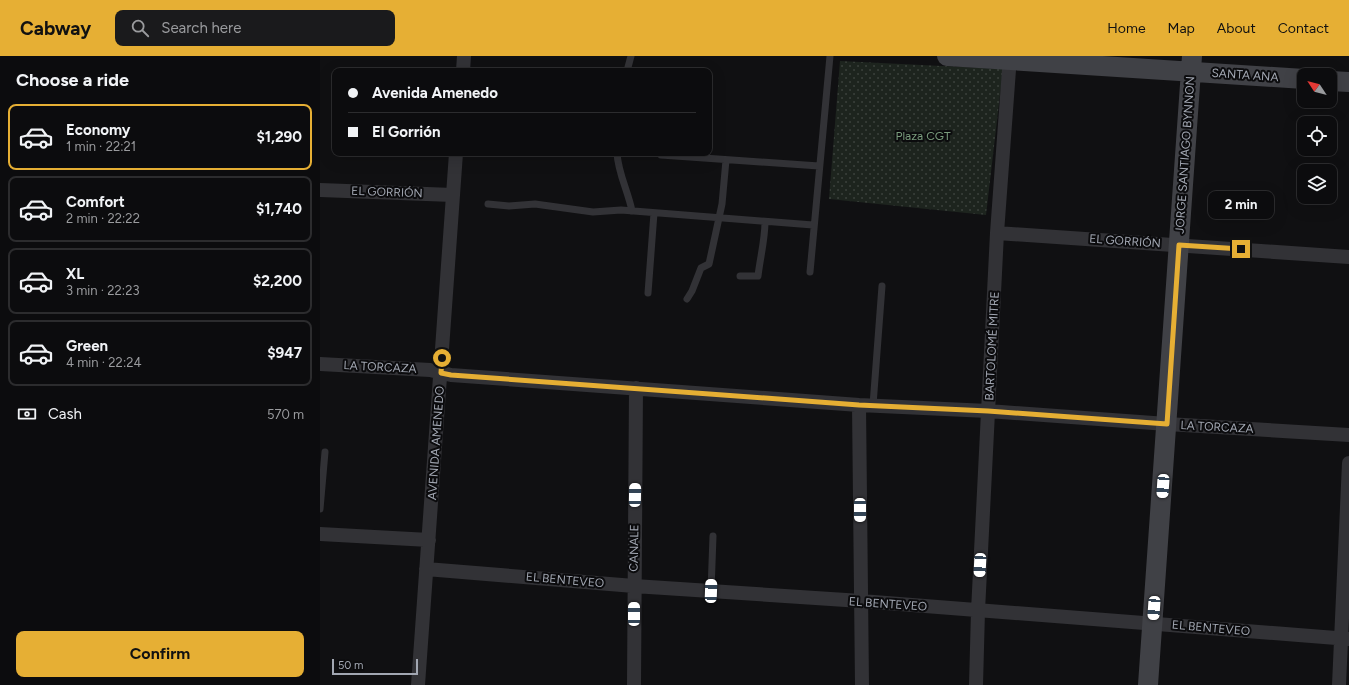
<!DOCTYPE html>
<html lang="en">
<head>
<meta charset="utf-8">
<style>
	body { margin:0; font-family:Figtree,sans-serif; background:#1a1a1c; color:#f1f3f6; height:100vh; display:flex; flex-direction:column; font-size:15px; white-space:nowrap }
	* { box-sizing:border-box; margin:0 }
	p { font-size:13px; color:#9a9b9e }
	.icon { flex:none; width:22px; height:22px; fill:none; stroke:currentColor; stroke-width:2; stroke-linecap:round; stroke-linejoin:round }
	.map { position:relative; flex:1; overflow:hidden }
	.drawer { display:flex; flex-direction:column; background:#0c0c0e; width:320px }
	.drawer>* { flex:none }
	.guide { position:absolute; left:12px; top:12px; width:380px; height:88px; border-radius:8px; box-shadow:0 4px 16px #0002,0 0 0 1px #2c2c2e; display:grid; align-content:center; height:88px; padding:0 16px; background:#0c0c0e }
	.needle { width:26px; rotate:306deg }
	.controls { position:absolute; left:977px; top:12px; display:grid; gap:8px }
	.controls a { display:grid; place-items:center; width:40px; height:40px; border-radius:8px; background:#0c0c0e; box-shadow:0 4px 16px #0002,0 0 0 1px #2c2c2e; font-size:20px }
	.scale { position:absolute; left:12px; bottom:10px; width:86px; box-sizing:border-box; padding-left:4px; border:2px solid #a2a7b2; border-top:0; font-size:11px; line-height:14px; white-space:nowrap; color:#a2a7b2; -webkit-text-stroke:3px #0b0b0d; paint-order:stroke }
	.end { position:absolute; width:18px; height:18px; margin:-9px; border:5px solid #e6af34; background:#111; box-shadow:0 0 0 2px #111 }
	.from { border-radius:50% }
	.bubble { position:absolute; height:28px; border-radius:8px; background:#0c0c0e; box-shadow:0 4px 16px #0002,0 0 0 1px #2c2c2e; font-size:13px; font-weight:700; line-height:28px; text-align:center }
	.car { position:absolute; width:12px; height:24px; margin:-12px -6px; border-radius:5px; box-shadow:0 0 3px 1px #0007; background:linear-gradient(#fff 24%,#345 0 40%,#fff 0 76%,#345 0 86%,#fff 0) }
	.guide b { display:flex; align-items:center; gap:14px; height:38px; font-size:15px }
	.guide b+b { border-top:1px solid #2c2c2e }
	.guide i { width:10px; height:10px; background:#f1f3f6 }
	ul { padding:0; list-style:none }
	li { display:flex; align-items:center; gap:12px; height:66px; margin:0 8px 6px; padding:0 8px; border:2px solid #2c2c2e; border-radius:8px }
	li div { flex:1 }
	li b { display:block; font-size:15px }
	li em { font-style:normal; font-weight:700 }
	li.on { border-color:#e6af34 }
	li>.icon { width:36px; height:36px; stroke-width:1.5 }
	h2 { padding:0 16px; font-size:18px; line-height:48px }
	.pay { display:flex; align-items:center; gap:10px; height:44px; padding:0 16px; font-size:15px }
	.pay p { margin-inline-start:auto }
	.action { display:flex; gap:8px; margin-top:auto; padding:8px 16px }
	.action a { flex:1; height:46px; border-radius:8px; background:#e6af34; color:#111; font-size:16px; font-weight:700; line-height:46px; text-align:center }
	header { display:flex; align-items:center; gap:24px; box-sizing:border-box; height:56px; padding:0 20px; background:#e6af34; color:#111 }
	header strong { font-size:19px }
	nav { display:flex; gap:22px; margin-inline-start:auto; font-size:14px }
	.search { width:280px; height:36px; background:#1a1a1c; display:flex; align-items:center; gap:10px; box-sizing:border-box; padding:0 14px; border-radius:8px; color:#9a9b9e; font-size:15px }
	main { display:flex; flex:1; min-height:0 }
	.map>svg:first-child { display:block }
	.park { fill:url(#park-dots) }
	.lines { fill:none; stroke-linecap:round; stroke-linejoin:round }
	.lane { stroke:#323236; stroke-width:7 }
	.street { stroke:#323236; stroke-width:14 }
	.secondary { stroke:#404146; stroke-width:20 }
	.route { stroke:#e6af34; stroke-width:5 }
	.labels { text-anchor:middle; dominant-baseline:central; stroke-width:4; stroke-linejoin:round; paint-order:stroke }
	.street-label { font-size:12px; fill:#a2a7b2; stroke:#0b0b0d }
	.park-label { font-size:12px; fill:#7a9c7d; stroke:#0b0b0d }
</style>
</head>
<body>
<header>
<strong>Cabway</strong>
<div class="search"><svg class="icon" aria-label="search" viewBox="0 0 24 24"><circle cx="10" cy="10" r="6"/><path d="M15 15l6 6"/></svg>Search here</div>
<nav><a>Home</a><a>Map</a><a>About</a><a>Contact</a></nav>
</header>
<main>
<section class="drawer">
<h2>Choose a ride</h2>
<ul>
<li class="on"><svg class="icon" aria-label="car" viewBox="0 0 24 24"><path d="M5 17H2v-5l4-1 3-4h7l3 4 3 1v5h-3M9 17h6M6 11h13"/><circle cx="7" cy="17" r="2"/><circle cx="17" cy="17" r="2"/></svg><div><b>Economy</b><p>1 min · 22:21</p></div><em>$1,290</em></li>
<li><svg class="icon" aria-label="car" viewBox="0 0 24 24"><path d="M5 17H2v-5l4-1 3-4h7l3 4 3 1v5h-3M9 17h6M6 11h13"/><circle cx="7" cy="17" r="2"/><circle cx="17" cy="17" r="2"/></svg><div><b>Comfort</b><p>2 min · 22:22</p></div><em>$1,740</em></li>
<li><svg class="icon" aria-label="car" viewBox="0 0 24 24"><path d="M5 17H2v-5l4-1 3-4h7l3 4 3 1v5h-3M9 17h6M6 11h13"/><circle cx="7" cy="17" r="2"/><circle cx="17" cy="17" r="2"/></svg><div><b>XL</b><p>3 min · 22:23</p></div><em>$2,200</em></li>
<li><svg class="icon" aria-label="car" viewBox="0 0 24 24"><path d="M5 17H2v-5l4-1 3-4h7l3 4 3 1v5h-3M9 17h6M6 11h13"/><circle cx="7" cy="17" r="2"/><circle cx="17" cy="17" r="2"/></svg><div><b>Green</b><p>4 min · 22:24</p></div><em>$947</em></li>
</ul>
<div class="pay"><svg class="icon" aria-label="cash" viewBox="0 0 24 24"><path d="M3 7h18v10H3z"/><circle cx="12" cy="12" r="2"/></svg>Cash<p>570 m</p></div>
<div class="action"><a>Confirm</a></div>
</section>
<div class="map">
<svg width="1029" height="629" viewBox="0 0 1029 629">
	<defs>
		<pattern id="park-dots" width="8" height="8" patternUnits="userSpaceOnUse"><rect width="8" height="8" fill="#1d241e"/><path d="M2 2h.1M6 6h.1" fill="none" stroke="#3b413c" stroke-width="1.8" stroke-linecap="round"/></pattern>
	</defs>
	<rect width="100%" height="100%" fill="#101012"/>
	<!-- park -->
	<path class="park" d="M520 5 683 13 666 159 509 143Z"/>
	<g class="lines">
		<!-- lane -->
		<path class="lane" d="M307 15 311 0
			M297 97C298 117 308 135 312 155
			M341 99 499 110
			M168 148 189 150 215 148 273 156 301 154 493 169
			M490 216 510 0
			M420 220H438C440 203 445 183 445 166
			M328 237 334 157
			M367 243 372 235 381 212 389 208 402 148 406 104
			M553 349 562 230
			M0 453 5 396
			M391 535 393 480"/>
		<!-- street -->
		<path class="street" d="M143 15 144 0
			M0 134 133 139
			M677 177 1029 201
			M0 308 110 314 131 319 539 349 668 355 847 368 1029 379
			M539 349 542 629
			M0 478 109 484
			M106 513 314 530 541 545 1029 583
			M98 629 136 97
			M314 629 316 332
			M656 629 658 555 677 177 690 0
			M1019 629 1029 407"/>
		<!-- secondary -->
		<path class="secondary" d="M627 0 984 23
			M1010 25 1029 26
			M828 629 872 0"/>
	</g>
	<g class="lines">
		<!-- route -->
		<path class="route" d="M122 302 121 317 131 319 539 349 668 355 847 368 859 189 921 193"/>
	</g>
	<g class="labels">
		<!-- street labels -->
		<g class="street-label">
			<text transform="translate(925 19) rotate(4)">SANTA ANA</text>
			<text transform="translate(865 99) rotate(-86)">JORGE SANTIAGO BYNNON</text>
			<text transform="translate(67 136) rotate(2)">EL GORRIÓN</text>
			<text transform="translate(805 185) rotate(4)">EL GORRIÓN</text>
			<text transform="translate(672 290) rotate(-87)">BARTOLOMÉ MITRE</text>
			<text transform="translate(60 311) rotate(3)">LA TORCAZA</text>
			<text transform="translate(897 371) rotate(3)">LA TORCAZA</text>
			<text transform="translate(116 387) rotate(-86)">AVENIDA AMENEDO</text>
			<text transform="translate(314 492) rotate(-89)">CANALE</text>
			<text transform="translate(245 524) rotate(5)">EL BENTEVEO</text>
			<text transform="translate(568 548) rotate(4)">EL BENTEVEO</text>
			<text transform="translate(891 572) rotate(5)">EL BENTEVEO</text>
		</g>
		<!-- park labels -->
		<g class="park-label">
			<text x="603" y="80">Plaza CGT</text>
		</g>
	</g>
</svg>
<div class="controls">
<a><svg class="needle" viewBox="-14 -14 28 28"><path d="M0-13l5 13h-10z" fill="#e53935"/><path d="M0 13l5-13h-10z" fill="#9a9b9e"/></svg></a>
<a><svg class="icon" aria-label="locate" viewBox="0 0 24 24"><circle cx="12" cy="12" r="6"/><path d="M12 2v4M12 18v4M2 12h4M18 12h4"/></svg></a>
<a><svg class="icon" aria-label="layers" viewBox="0 0 24 24"><path d="M12 4l9 5-9 5-9-5zM3 14l9 5 9-5"/></svg></a>
</div>
<div class="scale">50 m</div>
<i class="end from" style="left:122px;top:302px"></i>
<i class="end" style="left:921px;top:193px"></i>
<div class="bubble" style="left:888px;top:135px;width:66px">2 min</div>
<i class="car" style="left:843px;top:430px;rotate:184deg"></i>
<i class="car" style="left:315px;top:439px;rotate:1deg"></i>
<i class="car" style="left:540px;top:454px;rotate:180deg"></i>
<i class="car" style="left:660px;top:509px;rotate:183deg"></i>
<i class="car" style="left:391px;top:535px;rotate:2deg"></i>
<i class="car" style="left:834px;top:552px;rotate:184deg"></i>
<i class="car" style="left:314px;top:558px;rotate:0deg"></i>
<div class="guide">
<b><i class="from"></i>Avenida Amenedo</b>
<b><i></i>El Gorrión</b>
</div>
</div>
</main>
</body>
</html>
